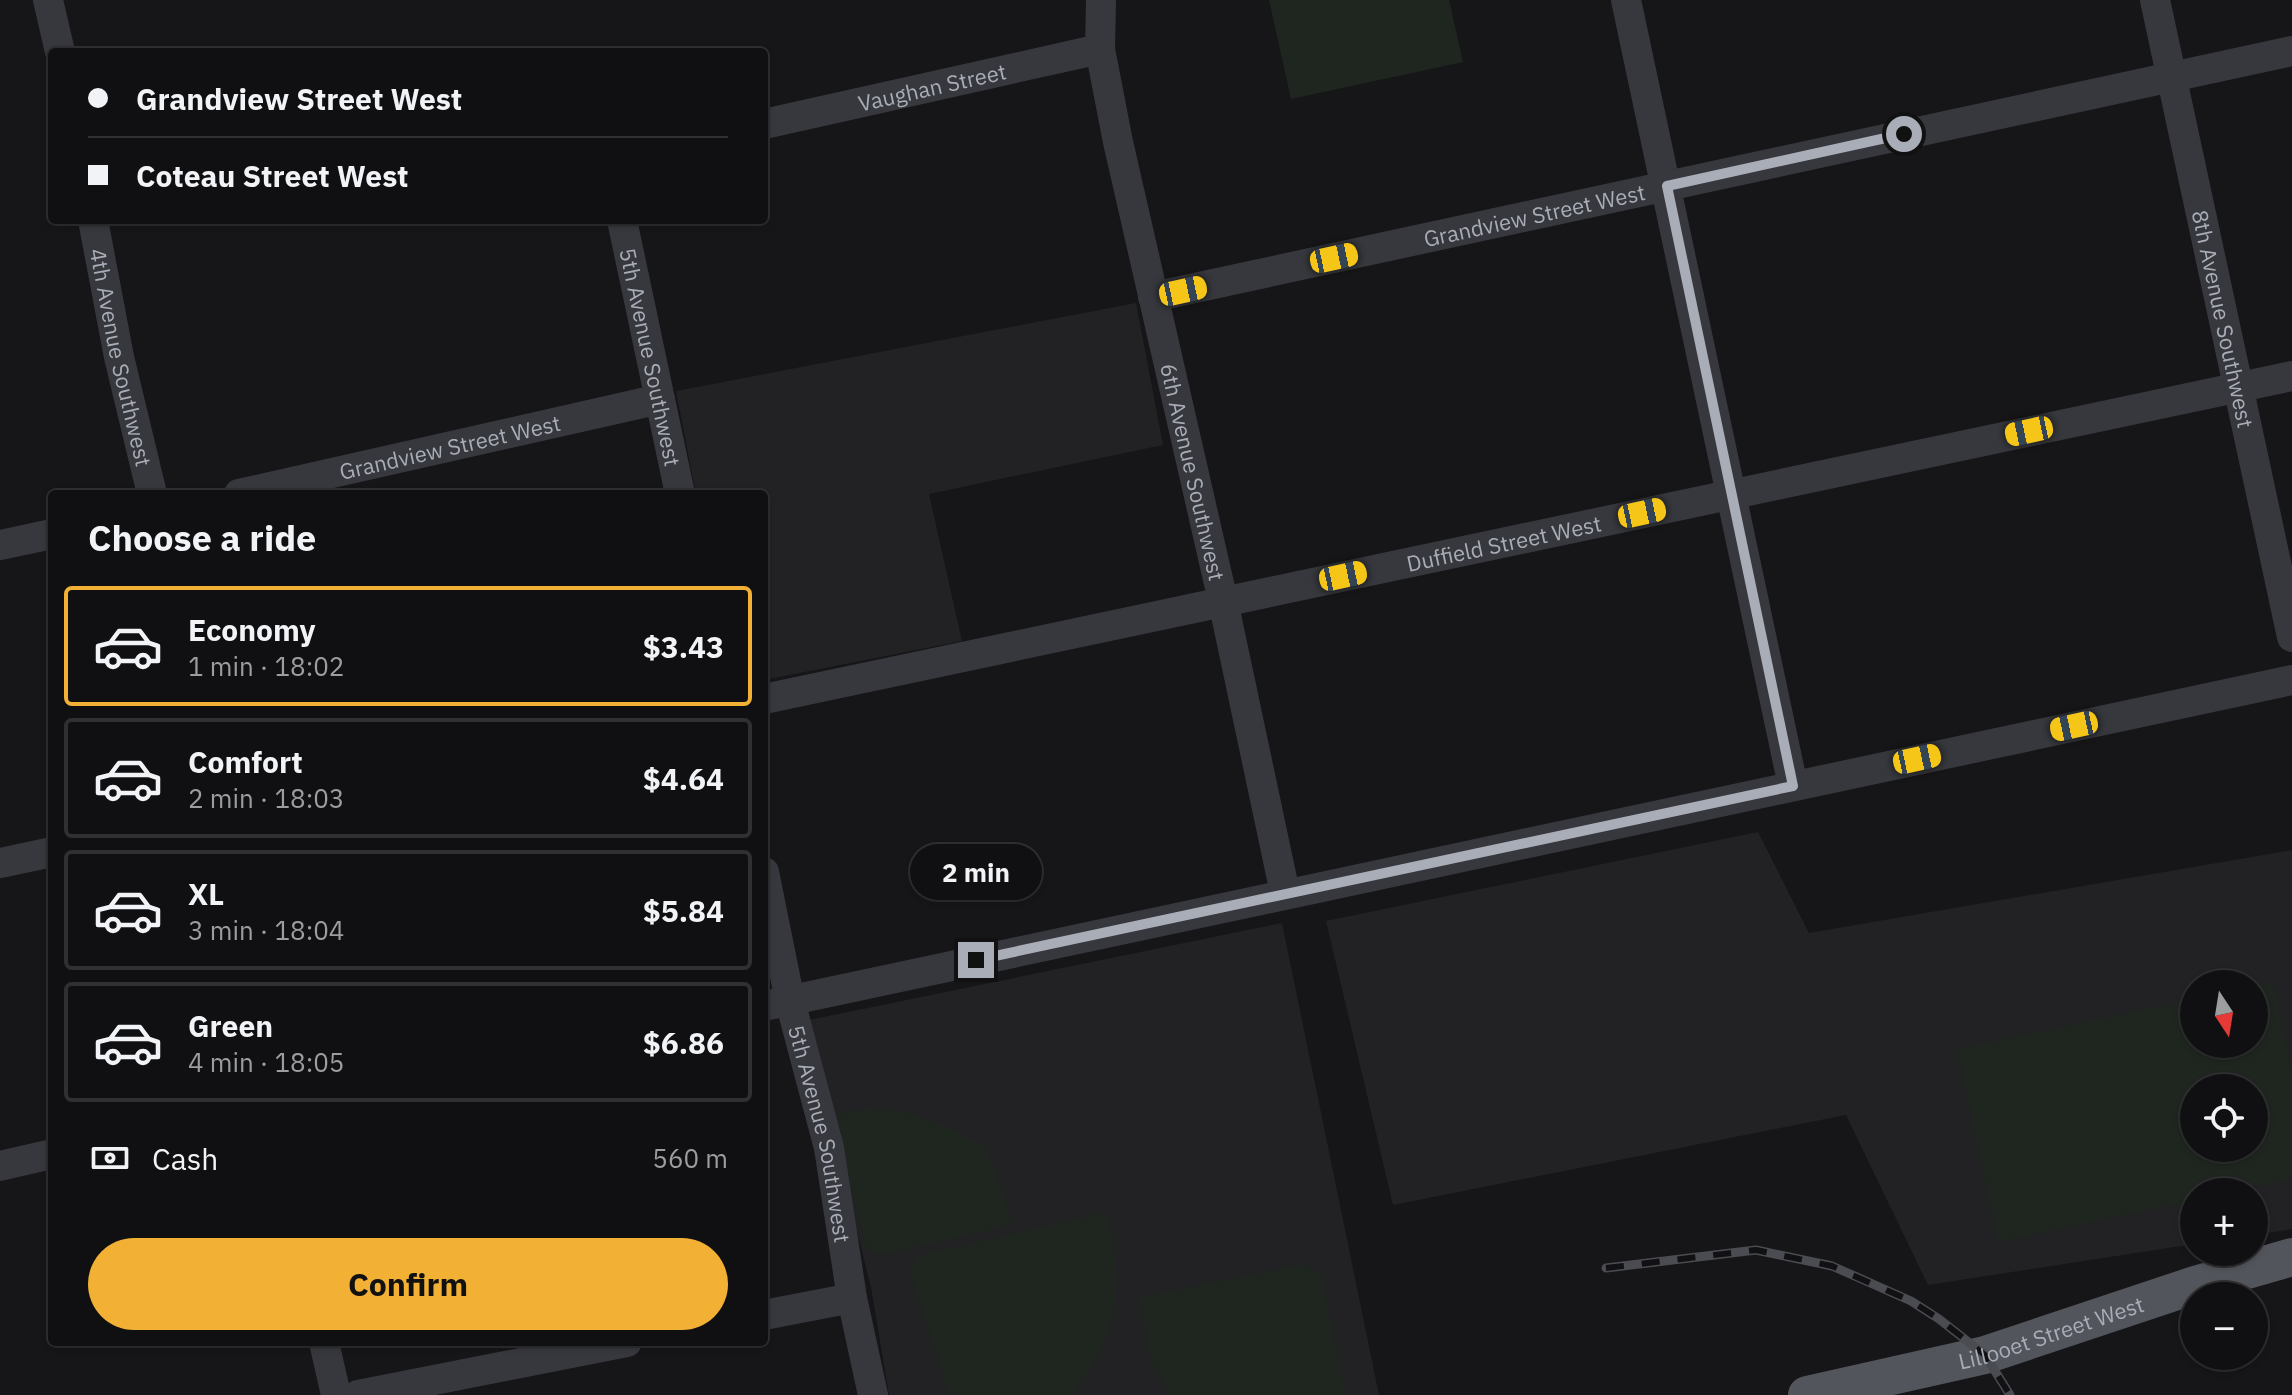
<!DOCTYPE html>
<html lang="en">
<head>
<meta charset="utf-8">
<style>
	body { margin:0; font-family:"IBM Plex Sans",sans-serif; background:#19191b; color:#f1f3f6; height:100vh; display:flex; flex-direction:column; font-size:30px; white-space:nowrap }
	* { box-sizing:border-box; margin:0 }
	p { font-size:26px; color:#9c9d9f }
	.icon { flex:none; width:44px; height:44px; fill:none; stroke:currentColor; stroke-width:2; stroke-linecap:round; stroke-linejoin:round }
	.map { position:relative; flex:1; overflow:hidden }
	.details { position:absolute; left:48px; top:490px; width:720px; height:856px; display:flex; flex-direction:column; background:#101012; border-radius:8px; box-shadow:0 2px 6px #0004,0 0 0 2px #303032 }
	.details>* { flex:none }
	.top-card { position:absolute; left:48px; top:48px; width:720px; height:176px; border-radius:8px; box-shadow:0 2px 6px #0004,0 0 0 2px #303032; display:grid; align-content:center; height:176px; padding:0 40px; background:#101012 }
	.needle { width:52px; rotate:168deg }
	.tools { position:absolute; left:2180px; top:970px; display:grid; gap:16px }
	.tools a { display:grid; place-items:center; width:88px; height:88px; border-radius:50%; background:#101012; box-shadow:0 2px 6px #0004,0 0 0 2px #303032; font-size:40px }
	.end { position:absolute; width:36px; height:36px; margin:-18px; border:10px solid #a8adb8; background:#111; box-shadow:0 0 0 4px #111 }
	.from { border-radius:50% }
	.bubble { position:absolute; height:56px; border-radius:28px; background:#101012; box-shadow:0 2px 6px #0004,0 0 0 2px #303032; font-size:26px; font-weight:800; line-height:56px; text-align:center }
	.car { position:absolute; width:24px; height:48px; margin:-24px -12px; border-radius:10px; box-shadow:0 0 6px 2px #0007; background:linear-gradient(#f5c518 24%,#345 0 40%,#f5c518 0 76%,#345 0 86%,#f5c518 0) }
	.top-card b { display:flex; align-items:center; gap:28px; height:76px; font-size:30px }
	.top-card b+b { border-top:2px solid #303032 }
	.top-card i { width:20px; height:20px; background:#f1f3f6 }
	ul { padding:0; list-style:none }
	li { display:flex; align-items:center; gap:24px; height:120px; margin:0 16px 12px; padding:0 24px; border:4px solid #303032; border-radius:8px }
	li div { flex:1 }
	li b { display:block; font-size:30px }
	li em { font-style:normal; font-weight:800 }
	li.current { border-color:#f2b134 }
	li>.icon { width:72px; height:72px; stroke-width:1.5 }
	h2 { padding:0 40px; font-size:36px; line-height:96px }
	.pay { display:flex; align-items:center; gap:20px; height:88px; padding:0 40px; font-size:30px }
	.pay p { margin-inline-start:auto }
	.cta { display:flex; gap:16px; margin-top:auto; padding:16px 40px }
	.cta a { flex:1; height:92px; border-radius:48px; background:#f2b134; color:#111; font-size:32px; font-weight:800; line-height:92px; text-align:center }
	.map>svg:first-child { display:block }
	.built { fill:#222225; fill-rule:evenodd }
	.green { fill:#1e261f; fill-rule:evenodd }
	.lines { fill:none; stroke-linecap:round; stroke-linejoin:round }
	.minor { stroke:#37383d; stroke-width:30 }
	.major { stroke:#53555c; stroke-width:38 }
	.rail-casing { stroke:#4a4c52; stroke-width:9 }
	.rail { stroke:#111113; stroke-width:6; stroke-dasharray:18; stroke-linecap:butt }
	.route { stroke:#a8adb8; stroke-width:10 }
	.labels { text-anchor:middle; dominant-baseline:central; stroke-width:8; stroke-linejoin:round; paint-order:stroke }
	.street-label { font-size:22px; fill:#a8adb8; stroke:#111113 }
</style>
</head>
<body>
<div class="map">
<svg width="2292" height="1395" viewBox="0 0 2292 1395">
	<rect width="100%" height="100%" fill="#161618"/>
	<!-- built -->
	<path class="built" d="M1136 303 1163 445 929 494 962 641 764 680V494H696L676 391Z
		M1758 832 1809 933 2292 850V1229L2254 1235V1192H2194V1244L1928 1285 1846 1115 1393 1205 1326 921ZM2194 984H2254V1044H2194ZM2194 1088H2254V1148H2194Z
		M1282 923 1379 1395H889L871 1287 804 1021Z"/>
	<!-- green -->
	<path class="green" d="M1269 0H1449L1463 62 1291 99Z
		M2273 982 2292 1074V1179L2232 1192H2194V1200L1998 1242 1957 1049 2194 999V1044H2254V986ZM2194 1088H2254V1148H2194Z
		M869 1108 906 1113 945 1125 984 1146 1000 1182 1012 1225 882 1255 867 1251 831 1116Z
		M1106 1212C1126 1284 1119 1335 1071 1395H950L912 1280 910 1270 915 1258 925 1254Z
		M1305 1264 1321 1274 1345 1395H1169L1150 1358 1140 1297Z"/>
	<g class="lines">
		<!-- minor -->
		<g class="minor">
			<path d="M48 0 60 52"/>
			<path id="s1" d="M1101 0 1100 49 1118 142 1223 601 1285 893"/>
			<path d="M1626 0 1793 786"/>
			<path id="s2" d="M2155 0 2292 637"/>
			<path id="s3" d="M764 124 1100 49"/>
			<path id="s4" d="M93 220 119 357 152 494"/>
			<path id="s5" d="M622 220 680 494"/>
			<path id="s6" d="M1153 297 2292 51"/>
			<path id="s7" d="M239 494 660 399"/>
			<path d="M0 545 52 534"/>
			<path id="s8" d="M764 699 2292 376"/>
			<path d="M0 863 52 852"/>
			<path id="s9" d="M764 872 790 1001 829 1148 852 1298 873 1395"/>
			<path d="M764 1006 2292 680"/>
			<path d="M0 1166 52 1154"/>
			<path d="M764 1315 852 1298"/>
			<path d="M324 1342 336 1395"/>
			<path d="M358 1395 627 1342"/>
		</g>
		<!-- major -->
		<path class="major" id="s10" d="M1807 1395 1985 1355 2195 1285 2292 1257"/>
		<!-- rail casing -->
		<g class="rail-casing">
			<path id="rail" d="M1606 1268 1756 1250 1832 1266 1911 1301 1939 1319 1985 1355 2010 1395"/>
		</g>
		<!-- rail -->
		<use href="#rail" class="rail"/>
	</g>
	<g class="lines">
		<!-- route -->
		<path class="route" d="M976 960 1793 786 1667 186 1904 134"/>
	</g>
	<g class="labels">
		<!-- street labels -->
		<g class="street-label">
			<text stroke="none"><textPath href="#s3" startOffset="172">Vaughan Street</textPath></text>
			<text stroke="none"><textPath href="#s6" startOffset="390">Grandview Street West</textPath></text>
			<text stroke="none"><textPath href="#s2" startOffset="326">8th Avenue Southwest</textPath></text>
			<text stroke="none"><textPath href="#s4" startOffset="140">4th Avenue Southwest</textPath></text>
			<text stroke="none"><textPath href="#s5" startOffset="140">5th Avenue Southwest</textPath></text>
			<text stroke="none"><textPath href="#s7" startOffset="216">Grandview Street West</textPath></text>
			<text stroke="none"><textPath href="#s1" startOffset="482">6th Avenue Southwest</textPath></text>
			<text stroke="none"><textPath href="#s8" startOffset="756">Duffield Street West</textPath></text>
			<text stroke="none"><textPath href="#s9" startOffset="268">5th Avenue Southwest</textPath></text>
			<text stroke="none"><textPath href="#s10" startOffset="252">Lillooet Street West</textPath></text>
		</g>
	</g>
</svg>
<div class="tools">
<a><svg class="needle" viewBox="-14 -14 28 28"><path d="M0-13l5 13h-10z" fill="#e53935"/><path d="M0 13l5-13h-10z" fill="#9c9d9f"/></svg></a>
<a><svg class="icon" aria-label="locate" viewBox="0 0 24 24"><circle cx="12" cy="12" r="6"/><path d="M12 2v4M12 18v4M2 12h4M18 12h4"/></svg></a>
<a>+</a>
<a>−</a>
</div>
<i class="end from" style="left:1904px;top:134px"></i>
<i class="end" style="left:976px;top:960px"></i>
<div class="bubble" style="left:910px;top:844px;width:132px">2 min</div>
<i class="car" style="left:1334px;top:258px;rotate:78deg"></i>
<i class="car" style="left:1183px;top:291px;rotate:78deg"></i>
<i class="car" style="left:2029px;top:431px;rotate:258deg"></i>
<i class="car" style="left:1642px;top:513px;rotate:78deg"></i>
<i class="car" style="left:1343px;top:576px;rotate:78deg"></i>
<i class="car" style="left:2074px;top:726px;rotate:258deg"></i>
<i class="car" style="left:1917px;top:759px;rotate:78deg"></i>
<div class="top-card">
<b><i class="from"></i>Grandview Street West</b>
<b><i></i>Coteau Street West</b>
</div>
<section class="details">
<h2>Choose a ride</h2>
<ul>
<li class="current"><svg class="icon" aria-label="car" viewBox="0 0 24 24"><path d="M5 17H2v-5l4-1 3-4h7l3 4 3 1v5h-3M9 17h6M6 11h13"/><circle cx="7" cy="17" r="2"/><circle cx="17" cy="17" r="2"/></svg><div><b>Economy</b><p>1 min · 18:02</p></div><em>$3.43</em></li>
<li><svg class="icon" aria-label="car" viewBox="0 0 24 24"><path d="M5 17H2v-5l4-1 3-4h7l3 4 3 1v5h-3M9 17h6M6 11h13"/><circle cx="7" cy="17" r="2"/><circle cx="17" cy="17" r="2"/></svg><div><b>Comfort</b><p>2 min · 18:03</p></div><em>$4.64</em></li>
<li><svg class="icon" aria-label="car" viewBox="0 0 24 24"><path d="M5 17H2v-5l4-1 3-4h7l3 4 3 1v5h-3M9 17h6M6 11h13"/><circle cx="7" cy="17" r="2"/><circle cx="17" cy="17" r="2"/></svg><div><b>XL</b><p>3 min · 18:04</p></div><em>$5.84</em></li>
<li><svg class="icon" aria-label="car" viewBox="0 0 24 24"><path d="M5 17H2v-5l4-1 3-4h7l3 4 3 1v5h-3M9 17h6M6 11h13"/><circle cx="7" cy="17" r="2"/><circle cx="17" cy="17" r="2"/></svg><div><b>Green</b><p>4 min · 18:05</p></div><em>$6.86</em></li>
</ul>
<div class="pay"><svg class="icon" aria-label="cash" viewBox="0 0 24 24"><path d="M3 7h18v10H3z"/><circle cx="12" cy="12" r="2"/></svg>Cash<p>560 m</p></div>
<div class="cta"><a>Confirm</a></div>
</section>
</div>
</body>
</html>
